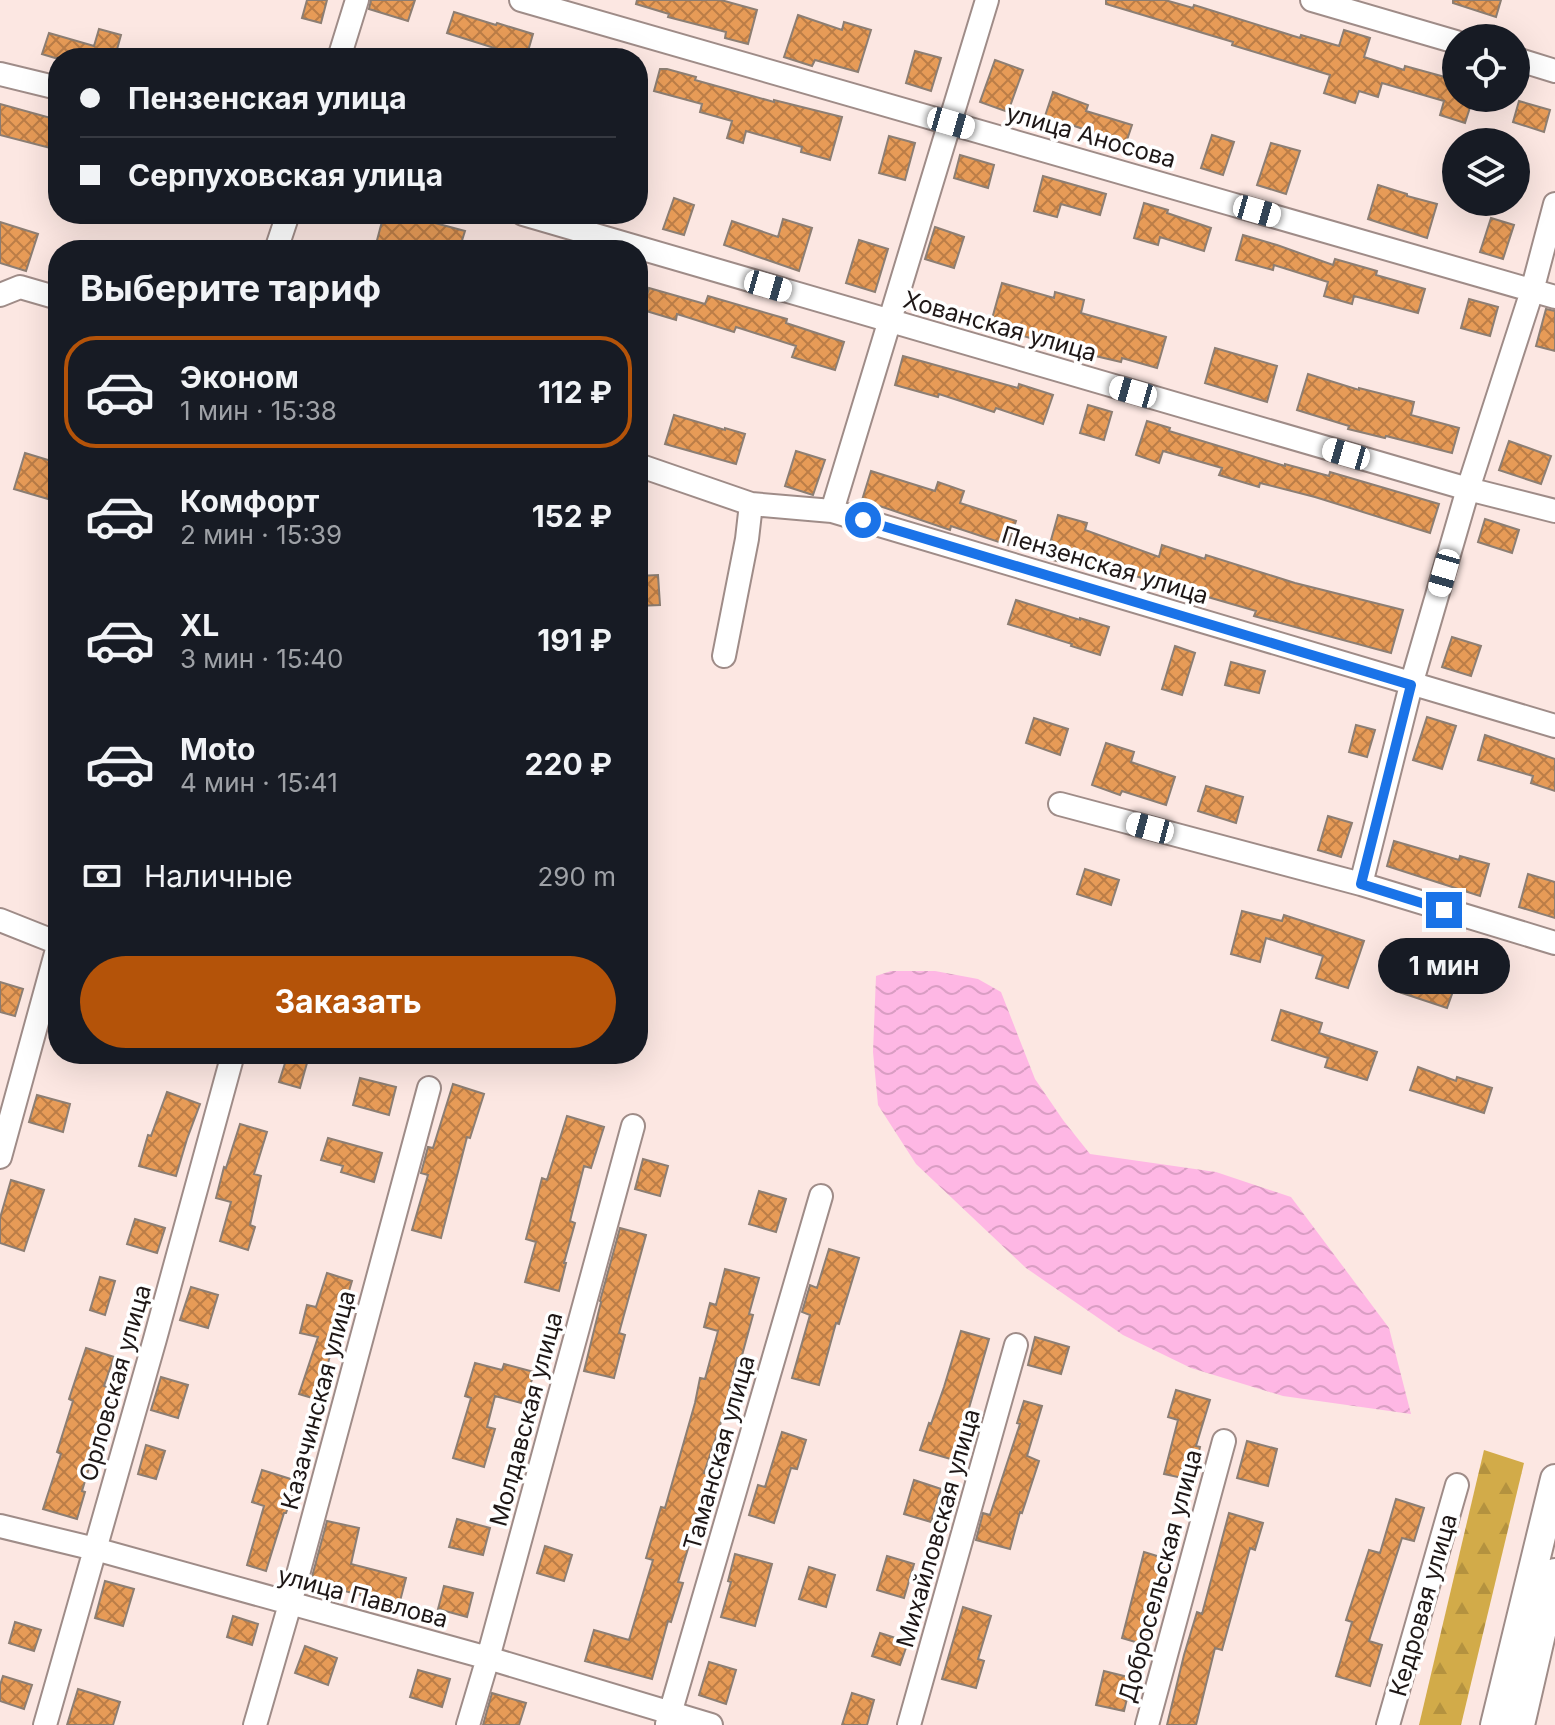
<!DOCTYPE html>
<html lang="ru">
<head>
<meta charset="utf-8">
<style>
	body { margin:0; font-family:Inter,sans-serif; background:#242831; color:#f1f3f6; height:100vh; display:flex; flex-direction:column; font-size:30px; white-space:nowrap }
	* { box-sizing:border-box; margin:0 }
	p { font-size:26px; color:#9ea1a6 }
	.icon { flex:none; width:44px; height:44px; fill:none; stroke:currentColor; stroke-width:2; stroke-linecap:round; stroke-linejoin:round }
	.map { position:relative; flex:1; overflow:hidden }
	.sheet { position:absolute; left:48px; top:240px; width:600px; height:824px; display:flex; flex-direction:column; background:#171b24; border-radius:32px; box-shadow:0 8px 32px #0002 }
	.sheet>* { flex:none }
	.guide { position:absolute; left:48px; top:48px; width:600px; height:176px; border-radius:32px; box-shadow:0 8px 32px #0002; display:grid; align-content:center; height:176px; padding:0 32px; background:#171b24 }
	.fabs { position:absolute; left:1442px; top:24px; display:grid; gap:16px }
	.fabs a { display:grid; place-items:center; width:88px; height:88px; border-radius:50%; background:#171b24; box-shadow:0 8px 32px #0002; font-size:40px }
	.end { position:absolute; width:36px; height:36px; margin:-18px; border:10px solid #1a73e8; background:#fff; box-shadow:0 0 0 4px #fff }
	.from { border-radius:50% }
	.bubble { position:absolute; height:56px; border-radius:28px; background:#171b24; box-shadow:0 8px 32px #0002; font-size:26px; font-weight:700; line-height:56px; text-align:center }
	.car { position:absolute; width:24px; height:48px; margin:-24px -12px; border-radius:10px; box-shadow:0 0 6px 2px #0007; background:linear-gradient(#fff 24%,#345 0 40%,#fff 0 76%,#345 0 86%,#fff 0) }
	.guide b { display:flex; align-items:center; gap:28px; height:76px; font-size:30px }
	.guide b+b { border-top:2px solid #363941 }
	.guide i { width:20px; height:20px; background:#f1f3f6 }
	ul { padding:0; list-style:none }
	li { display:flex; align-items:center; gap:24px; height:112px; margin:0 16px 12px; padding:0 16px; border:4px solid transparent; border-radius:32px }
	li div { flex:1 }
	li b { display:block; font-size:30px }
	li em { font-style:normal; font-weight:700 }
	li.selected { border-color:#b45309 }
	li>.icon { width:72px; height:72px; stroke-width:1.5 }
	h2 { padding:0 32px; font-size:36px; line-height:96px }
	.pay { display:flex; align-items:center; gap:20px; height:88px; padding:0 32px; font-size:30px }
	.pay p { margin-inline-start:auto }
	.primary-button { display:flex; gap:16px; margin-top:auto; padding:16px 32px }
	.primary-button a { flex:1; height:92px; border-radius:48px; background:#b45309; color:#fff; font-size:32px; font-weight:700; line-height:92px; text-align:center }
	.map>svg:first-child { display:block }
	.forest { fill:url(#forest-firs) }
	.water { fill:url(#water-waves) }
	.building { fill:url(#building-cross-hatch); stroke:#8c7e73; stroke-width:2 }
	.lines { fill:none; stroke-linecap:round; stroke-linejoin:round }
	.minor-casing { stroke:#9f8c88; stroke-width:26 }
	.major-casing { stroke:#9f8c88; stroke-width:32 }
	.minor { stroke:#fff; stroke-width:22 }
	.major { stroke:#fff; stroke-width:28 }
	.route { stroke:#1a73e8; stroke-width:10 }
	.labels { text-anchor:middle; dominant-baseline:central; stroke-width:7; stroke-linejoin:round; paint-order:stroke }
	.street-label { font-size:24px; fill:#1e1716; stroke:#fff }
</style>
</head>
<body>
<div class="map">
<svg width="1555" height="1725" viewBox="0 0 1555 1725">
	<defs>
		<pattern id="forest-firs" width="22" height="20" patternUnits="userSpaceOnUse" patternTransform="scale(2)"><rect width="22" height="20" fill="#d2ab49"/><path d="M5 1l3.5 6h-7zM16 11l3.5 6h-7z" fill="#b4923f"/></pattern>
		<pattern id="water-waves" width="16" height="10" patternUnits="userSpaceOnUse" patternTransform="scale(2)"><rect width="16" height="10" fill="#feb7e4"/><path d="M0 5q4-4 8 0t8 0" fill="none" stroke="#d99dc3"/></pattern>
		<pattern id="building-cross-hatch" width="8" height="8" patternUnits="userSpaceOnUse" patternTransform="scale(2)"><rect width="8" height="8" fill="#e79b57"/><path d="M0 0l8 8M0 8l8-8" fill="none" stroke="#bb7d47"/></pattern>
	</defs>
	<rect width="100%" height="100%" fill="#fce7e2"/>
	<!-- forest -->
	<path class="forest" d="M1484 1450 1524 1463 1461 1725H1419Z"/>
	<!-- water -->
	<path class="water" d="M891 971H935L978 979 1001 992 1035 1079 1063 1120 1090 1154 1216 1172 1291 1197 1389 1328 1411 1414 1283 1396 1191 1368 1123 1335 1026 1268 916 1164 878 1105 873 1052 876 976Z"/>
	<!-- building -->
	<path class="building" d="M307 0H327L321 23 302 18Z
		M371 0H415L408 21 369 9Z
		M637 0H721L757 10 748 44 725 38 726 32 668 17 669 14 636 4Z
		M1106 0H1165L1193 8 1194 5 1300 38 1301 35 1339 46 1344 30 1370 38 1364 57 1404 70 1405 66 1456 80V98H1473L1465 123 1440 115 1444 101 1382 83 1378 97 1359 91 1355 103 1324 93 1330 75 1232 45 1233 42 1106 4Z
		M1453 0H1501L1496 17 1453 3Z
		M454 12 496 25 497 23 533 34 526 58 447 33Z
		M798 15 842 30 844 22 871 30 858 72 815 60 812 66 784 57Z
		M99 29 121 35 116 53 119 54V58H55L42 54 49 33 94 46Z
		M915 51 941 58 931 91 906 83Z
		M995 60 1023 70 1008 112 980 102Z
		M660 69H667L696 77 695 80 774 102V100L842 117 830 160 801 152 802 147 746 131 743 143 727 138 732 121 700 112 702 104 654 91Z
		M1053 92 1088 105 1086 111 1132 125 1125 146 1094 136 1095 133 1045 116Z
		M1519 101 1550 110 1544 132 1513 122Z
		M0 104 58 120V150L0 135Z
		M1212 135 1234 142 1223 175 1201 168Z
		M889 136 915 143 905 180 879 173Z
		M1271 143 1300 151 1286 194 1257 185Z
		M960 155 994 165 988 188 954 178Z
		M1043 176 1106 194 1100 215 1061 204 1057 217 1034 211Z
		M1378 185 1407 194V196L1437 204 1427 238 1368 219Z
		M674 198 694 205 684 235 663 229Z
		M1144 203 1168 210 1167 213 1211 228 1204 251 1160 237 1158 245 1134 238Z
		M384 214H422L420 219 465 231 459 250H398L376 244Z
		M1491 218 1514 225 1503 259 1480 252Z
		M783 219 812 228 799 271 724 245 732 221 778 237Z
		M0 222 38 234 26 271 0 263Z
		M935 227 964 237 954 268 925 259Z
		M1243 235 1277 245 1333 265 1335 259 1377 271 1376 275 1425 289 1418 313 1354 296 1352 304 1324 296 1328 282 1274 265 1273 270 1236 260Z
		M859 240 888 249 875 292 846 283Z
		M1002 283 1054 298 1055 292 1084 300 1081 313 1166 337 1157 368 1122 358 1121 362 1070 350 990 326Z
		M649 288 705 304 708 296 787 319 786 323 844 342 835 370 792 357 796 346 736 327 734 332 677 314 676 320 643 310Z
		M1469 299 1498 307 1490 336 1461 328Z
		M1546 309 1555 311V351L1536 346Z
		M1215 348 1277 366 1267 402 1205 383Z
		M903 356 1018 388 1019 384 1053 395 1043 424 996 408 994 412 939 394 938 397 895 385Z
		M1308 374 1359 390V388L1414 402 1411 415 1459 428 1452 453 1386 436 1385 438 1348 429 1349 426 1297 410Z
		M1088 405 1112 412 1104 440 1080 433Z
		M674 415 725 430V428L745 434 736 464 665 444Z
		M1147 421 1170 428 1169 431 1285 466V464L1329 476 1330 472 1439 504 1430 533 1315 497 1260 483 1259 487 1219 475 1222 468 1163 451 1159 463 1136 455Z
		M1509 441 1551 456 1541 484 1499 470Z
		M796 451 825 460 813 495 785 486Z
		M25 453 58 463V502L14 489Z
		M871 471 935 491 938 482 964 491 960 503 1016 521 1008 545 951 526 950 530 862 500Z
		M1058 515 1087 523 1085 530 1159 557 1162 545 1205 559 1206 555 1295 583 1403 610 1391 653 1254 616 1256 611 1125 573 1123 580 1076 564 1075 566 1046 558Z
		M1485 519 1519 530 1512 553 1478 542Z
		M658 575 660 605 638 606V576Z
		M1016 600 1080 620V618L1109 627 1100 655 1071 646 1072 644 1008 624Z
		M1452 637 1481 646 1471 676 1442 667Z
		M1175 646 1195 653 1182 695 1162 689Z
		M1231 662 1265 671 1259 693 1225 685Z
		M1427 717 1456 726 1442 769 1413 760Z
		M1034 718 1068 729 1060 755 1026 743Z
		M1356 725 1375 730 1367 757 1349 752Z
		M1485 735 1555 759V791L1531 783 1533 776 1478 760Z
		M1106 743 1134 752 1131 762 1175 777 1166 805 1122 791 1120 795 1092 785Z
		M1206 786 1243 797 1236 823 1198 811Z
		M1328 816 1352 823 1341 857 1318 850Z
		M1394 841 1459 860 1460 856 1489 864 1480 896 1387 866Z
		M1085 869 1119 880 1111 905 1077 894Z
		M1528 874 1555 882V918L1519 907Z
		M1242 911 1282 921 1284 915 1364 941 1348 988 1316 978 1323 956 1266 938 1260 962 1231 954Z
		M1405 962 1457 980 1447 1008 1396 991Z
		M0 982 23 989 15 1016 0 1012Z
		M1281 1010 1322 1023 1319 1033 1377 1052 1367 1080 1325 1067 1328 1058 1272 1040Z
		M287 1057 307 1063 300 1088 279 1082Z
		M1418 1067 1456 1081 1457 1077 1492 1088 1484 1113 1410 1090Z
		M360 1078 396 1087 389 1115 353 1105Z
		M453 1084 484 1094 470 1138 467 1137 441 1238 412 1230 428 1175 421 1173 428 1147 433 1148Z
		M167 1092 200 1104 187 1139 176 1176 139 1166 148 1135 151 1136Z
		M37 1095 70 1104 63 1132 29 1122Z
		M567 1116 604 1127 591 1168 584 1166 570 1221 575 1223 564 1263H566L559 1291 525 1282 536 1242 526 1239 542 1178 547 1180Z
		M240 1124 267 1132 254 1174 261 1176 250 1225 255 1227 248 1250 220 1241 231 1202 216 1198 224 1167 226 1168Z
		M328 1138 382 1153 374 1182 341 1172 343 1166 321 1160Z
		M643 1159 668 1166 660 1196 635 1189Z
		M11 1180 44 1190 24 1251 0 1243V1218Z
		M759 1191 786 1199 776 1232 749 1224Z
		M135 1219 165 1228 157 1253 127 1244Z
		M620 1228 646 1235 619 1333 625 1335 614 1378 584 1371 601 1302 600 1301Z
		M829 1249 859 1258 839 1324 836 1323 819 1385 792 1378 810 1315 802 1312 810 1285 817 1288Z
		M725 1269 759 1278 749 1314 753 1315 741 1359 737 1358 725 1410 704 1473 712 1475 705 1502H702L678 1582 683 1583 671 1622 668 1621 652 1679 585 1661 594 1630 629 1640 653 1560 646 1558 661 1507 665 1508 695 1403 700 1378 705 1379 718 1331 704 1327 710 1303 716 1305Z
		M327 1273 352 1281 346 1301H344L327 1367 330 1368 319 1400 299 1394 318 1337 300 1333 307 1305 316 1307Z
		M100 1277 115 1281 105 1315 90 1310Z
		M191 1287 218 1295 208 1328 180 1320Z
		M961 1331 989 1339 954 1460 920 1450 929 1423 931 1424 944 1387Z
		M1035 1337 1069 1347 1061 1374 1028 1365Z
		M86 1348 114 1357 104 1386 116 1391 108 1413 106 1412 82 1491 85 1492 77 1519 43 1509 61 1454 57 1452 73 1401 69 1399Z
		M475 1363 502 1370 504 1364 534 1372 525 1404 495 1396 487 1427 495 1429 484 1467 453 1458 471 1398 465 1396Z
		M161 1377 188 1385 178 1418 151 1410Z
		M1176 1390 1210 1400 1196 1446 1200 1447 1192 1480 1164 1474 1178 1420 1168 1417Z
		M1024 1401 1042 1406 1027 1456 1039 1461 1022 1513 1020 1512 1010 1549 976 1540 983 1513 990 1515 1020 1424 1017 1423Z
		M782 1432 806 1440 797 1469 791 1468 774 1523 749 1515 758 1485 765 1487Z
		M1247 1441 1277 1449 1268 1486 1237 1478Z
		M146 1445 165 1451 156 1479 138 1474Z
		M262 1470 297 1481 286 1513H284L266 1571 247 1565 264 1506 252 1502Z
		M914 1480 941 1489 931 1522 904 1514Z
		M1396 1499 1424 1508 1414 1541 1402 1538 1369 1641 1382 1645 1370 1686 1336 1676 1352 1622 1346 1620 1369 1550 1380 1553Z
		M1229 1513 1263 1523 1255 1550 1250 1548 1222 1650 1215 1648 1196 1725H1167L1184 1655 1197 1612 1202 1614Z
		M457 1519 490 1528 483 1555 449 1547Z
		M327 1521 359 1528 351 1564 406 1578 399 1605 341 1590 340 1596 309 1588Z
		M545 1546 572 1555 564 1581 537 1573Z
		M1144 1552 1170 1560 1156 1611 1158 1612 1149 1646 1122 1638Z
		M735 1554 772 1564 755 1626 721 1617 731 1582 728 1581Z
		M887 1556 914 1564 904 1598 877 1590Z
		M809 1567 835 1575 826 1607 799 1599Z
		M105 1581 134 1589 123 1626 95 1618Z
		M444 1586 473 1593 467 1617 438 1609Z
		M963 1607 991 1616 978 1659 984 1661 976 1688 942 1679Z
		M233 1616 258 1624 252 1645 227 1637Z
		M15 1622 41 1630 34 1651 9 1643Z
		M880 1633 908 1642 900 1665 872 1656Z
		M305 1646 337 1658 328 1685 295 1673Z
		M709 1662 736 1670 726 1704 699 1695Z
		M418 1670 450 1679 442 1707 410 1697Z
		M1104 1671 1132 1678 1124 1711 1096 1705Z
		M3 1676 32 1685 24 1709 0 1701V1685Z
		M78 1689 120 1702 113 1725H67Z
		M492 1693 526 1703 519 1725H483Z
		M852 1693 874 1700 867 1725H842Z"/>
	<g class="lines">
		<!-- minor casing -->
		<g class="minor-casing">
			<path id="minor" d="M521 0 1555 297
				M1312 0 1456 42
				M339 58 357 0
				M1516 59 1555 71
				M0 74 58 88
				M523 214 1468 489 1555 511
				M276 250 288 214
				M0 295 20 287 58 298
				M638 465 751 504 832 511 1555 726
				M832 511 987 0
				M724 656 747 539 751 504
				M1060 804 1361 884 1555 943
				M1361 884 1411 685 1468 489 1532 291 1555 204
				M0 920 58 943
				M0 1157 58 946
				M0 1526 95 1549 488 1658 711 1725
				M667 1724 821 1196
				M45 1725 155 1339 233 1054
				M255 1725 290 1604 429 1088
				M468 1725 488 1658 633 1126
				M909 1725 1016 1345
				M1147 1725 1224 1441
				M1388 1725 1457 1485"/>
		</g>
		<!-- major casing -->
		<g class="major-casing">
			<path id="major" d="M1495 1725 1555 1479
				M1520 1725 1555 1573"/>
		</g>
		<!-- minor -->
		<use href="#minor" class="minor"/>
		<!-- major -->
		<use href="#major" class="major"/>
	</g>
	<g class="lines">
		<!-- route -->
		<path class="route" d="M863 520 1411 685 1361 884 1444 910"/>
	</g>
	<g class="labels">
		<!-- street labels -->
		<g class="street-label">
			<text transform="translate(1091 136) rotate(16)">улица Аносова</text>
			<text transform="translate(1000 326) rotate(16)">Хованская улица</text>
			<text transform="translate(1105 565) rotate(17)">Пензенская улица</text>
			<text transform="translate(115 1383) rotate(-74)">Орловская улица</text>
			<text transform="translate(318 1400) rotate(-75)">Казачинская улица</text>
			<text transform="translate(526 1419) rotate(-75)">Молдавская улица</text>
			<text transform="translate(719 1453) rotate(-74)">Таманская улица</text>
			<text transform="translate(938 1528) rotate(-74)">Михайловская улица</text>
			<text transform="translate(1160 1576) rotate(-75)">Добросельская улица</text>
			<text transform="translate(363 1597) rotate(15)">улица Павлова</text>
			<text transform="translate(1423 1605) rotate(-74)">Кедровая улица</text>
		</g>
	</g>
</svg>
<div class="fabs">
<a><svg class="icon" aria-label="locate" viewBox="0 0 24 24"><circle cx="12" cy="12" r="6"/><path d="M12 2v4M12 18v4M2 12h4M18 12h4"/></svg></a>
<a><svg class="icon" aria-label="layers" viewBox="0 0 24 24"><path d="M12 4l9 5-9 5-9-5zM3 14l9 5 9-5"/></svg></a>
</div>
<i class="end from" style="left:863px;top:520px"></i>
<i class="end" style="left:1444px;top:910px"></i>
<div class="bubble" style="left:1378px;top:938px;width:132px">1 мин</div>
<i class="car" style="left:951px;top:123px;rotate:106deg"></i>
<i class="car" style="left:1257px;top:211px;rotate:106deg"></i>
<i class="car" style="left:768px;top:286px;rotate:106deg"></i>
<i class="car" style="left:1133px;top:392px;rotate:286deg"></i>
<i class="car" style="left:1346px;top:454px;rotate:286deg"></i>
<i class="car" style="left:1444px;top:573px;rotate:196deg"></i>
<i class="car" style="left:1150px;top:828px;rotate:285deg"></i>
<div class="guide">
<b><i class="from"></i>Пензенская улица</b>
<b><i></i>Серпуховская улица</b>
</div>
<section class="sheet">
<h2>Выберите тариф</h2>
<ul>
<li class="selected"><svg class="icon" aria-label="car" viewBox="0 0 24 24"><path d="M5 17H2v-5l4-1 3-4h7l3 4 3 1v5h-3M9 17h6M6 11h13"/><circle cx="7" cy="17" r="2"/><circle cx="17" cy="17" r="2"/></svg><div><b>Эконом</b><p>1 мин · 15:38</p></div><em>112 ₽</em></li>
<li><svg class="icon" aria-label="car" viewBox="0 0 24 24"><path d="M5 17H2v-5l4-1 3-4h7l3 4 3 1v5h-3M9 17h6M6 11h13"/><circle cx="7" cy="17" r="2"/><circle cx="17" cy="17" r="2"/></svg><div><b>Комфорт</b><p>2 мин · 15:39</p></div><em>152 ₽</em></li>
<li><svg class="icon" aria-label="car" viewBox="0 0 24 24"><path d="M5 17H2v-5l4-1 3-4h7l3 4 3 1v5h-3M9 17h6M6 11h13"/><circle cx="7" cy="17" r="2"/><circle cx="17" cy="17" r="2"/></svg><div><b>XL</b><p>3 мин · 15:40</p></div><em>191 ₽</em></li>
<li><svg class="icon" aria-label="car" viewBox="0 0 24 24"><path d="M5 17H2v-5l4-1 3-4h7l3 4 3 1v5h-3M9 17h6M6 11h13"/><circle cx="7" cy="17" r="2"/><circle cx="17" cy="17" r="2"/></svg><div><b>Moto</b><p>4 мин · 15:41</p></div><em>220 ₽</em></li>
</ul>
<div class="pay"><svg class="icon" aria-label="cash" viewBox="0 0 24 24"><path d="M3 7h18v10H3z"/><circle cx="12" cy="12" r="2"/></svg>Наличные<p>290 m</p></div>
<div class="primary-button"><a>Заказать</a></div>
</section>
</div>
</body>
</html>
